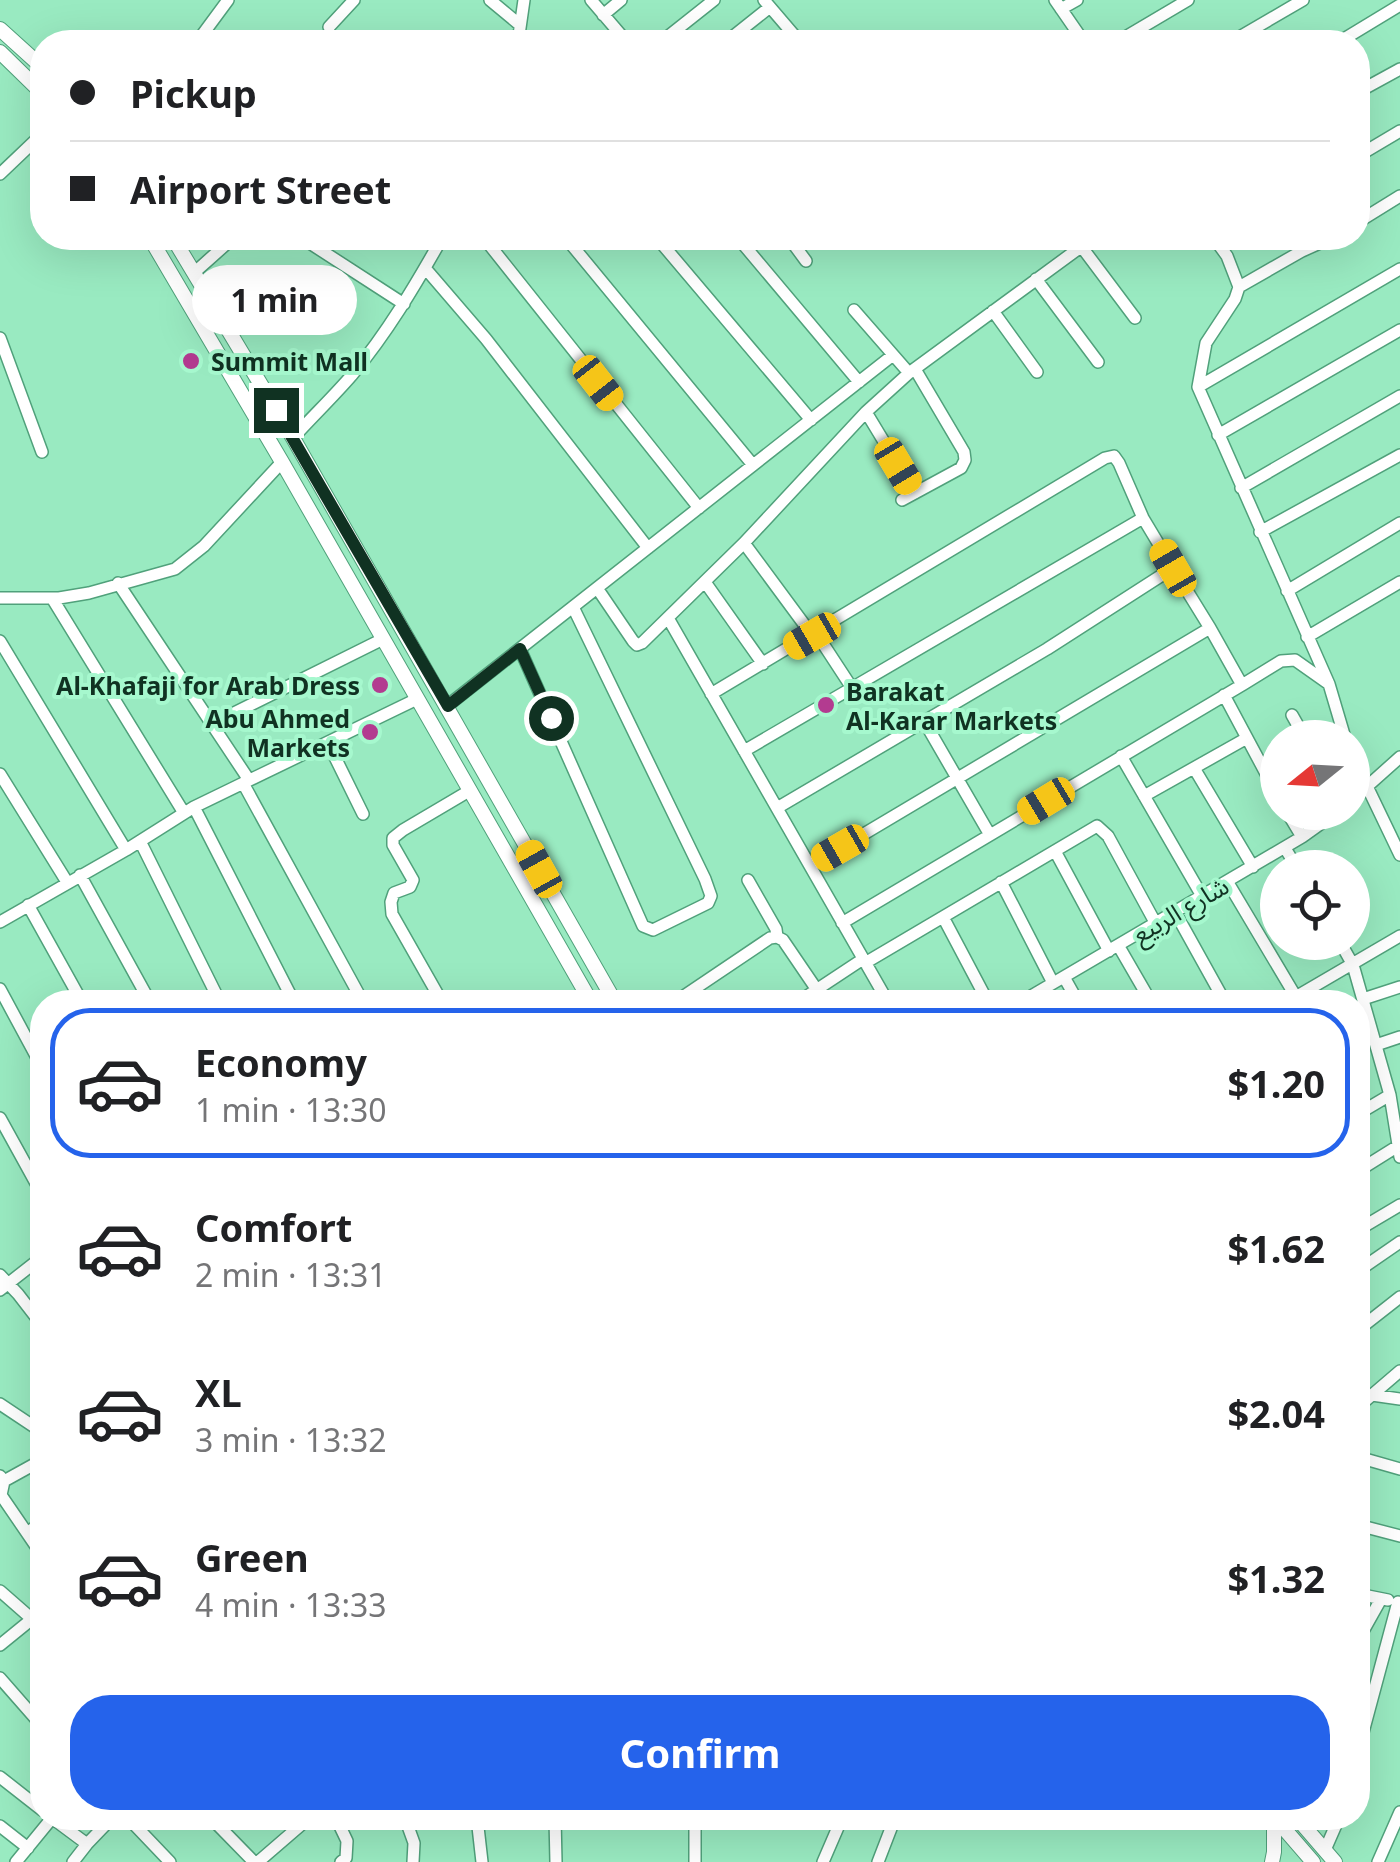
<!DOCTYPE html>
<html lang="en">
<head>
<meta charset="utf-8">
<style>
	body { margin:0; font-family:"Noto Sans","Noto Sans Arabic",sans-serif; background:#f6f6f6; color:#202124; height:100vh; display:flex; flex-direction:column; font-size:38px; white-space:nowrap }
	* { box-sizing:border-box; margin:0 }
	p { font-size:32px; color:#757577 }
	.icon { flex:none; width:55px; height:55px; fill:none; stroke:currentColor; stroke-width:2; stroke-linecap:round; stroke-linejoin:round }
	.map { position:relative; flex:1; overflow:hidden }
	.side { position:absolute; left:30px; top:990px; width:1340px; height:840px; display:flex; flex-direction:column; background:#fff; border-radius:40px; box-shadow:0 10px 40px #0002 }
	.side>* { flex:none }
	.banner { position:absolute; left:30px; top:30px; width:1340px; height:220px; border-radius:40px; box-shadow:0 10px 40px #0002; display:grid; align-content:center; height:220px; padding:0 40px; background:#fff }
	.needle { width:65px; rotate:252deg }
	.fabs { position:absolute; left:1260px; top:720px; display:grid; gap:20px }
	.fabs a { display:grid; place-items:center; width:110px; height:110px; border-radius:50%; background:#fff; box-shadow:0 10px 40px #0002; font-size:50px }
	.end { position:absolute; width:45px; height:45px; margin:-22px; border:12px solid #103222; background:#fff; box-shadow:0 0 0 5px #fff }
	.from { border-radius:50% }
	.bubble { position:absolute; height:70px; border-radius:35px; background:#fff; box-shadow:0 10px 40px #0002; font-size:32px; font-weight:700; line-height:70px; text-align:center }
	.car { position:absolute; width:30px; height:60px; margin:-30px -15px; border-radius:12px; box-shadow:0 0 8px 2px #0007; background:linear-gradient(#f5c518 24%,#345 0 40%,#f5c518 0 76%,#345 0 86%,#f5c518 0) }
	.banner b { display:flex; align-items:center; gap:35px; height:95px; font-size:38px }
	.banner b+b { border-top:2px solid #e0e0e0 }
	.banner i { width:25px; height:25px; background:#202124 }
	ul { padding:18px 0 0; list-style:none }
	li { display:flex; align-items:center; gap:30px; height:150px; margin:0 20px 15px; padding:0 20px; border:5px solid transparent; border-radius:40px }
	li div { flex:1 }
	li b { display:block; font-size:38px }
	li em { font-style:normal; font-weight:700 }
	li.active { border-color:#2563eb }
	li>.icon { width:90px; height:90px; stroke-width:1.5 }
	.action { display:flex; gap:20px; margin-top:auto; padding:20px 40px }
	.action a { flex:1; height:115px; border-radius:40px; background:#2563eb; color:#fff; font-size:40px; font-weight:700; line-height:115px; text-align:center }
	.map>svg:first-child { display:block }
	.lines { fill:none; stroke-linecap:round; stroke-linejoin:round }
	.minor-casing { stroke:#50a17b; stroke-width:14 }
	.major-casing { stroke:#50a17b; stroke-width:16 }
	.minor { stroke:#fff; stroke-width:11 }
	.major { stroke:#fff; stroke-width:14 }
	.route { stroke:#103222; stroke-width:12 }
	.poi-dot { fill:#b33b90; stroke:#a6f8ce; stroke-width:4 }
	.labels { text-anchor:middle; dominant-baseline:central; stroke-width:8; stroke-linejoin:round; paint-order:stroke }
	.poi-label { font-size:25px; font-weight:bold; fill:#103222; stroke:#a6f8ce; text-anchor:start }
	.street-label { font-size:25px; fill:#103222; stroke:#a6f8ce }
</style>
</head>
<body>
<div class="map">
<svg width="1400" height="1862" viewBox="0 0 1400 1862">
	<rect width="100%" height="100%" fill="#99eac1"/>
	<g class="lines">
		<!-- minor casing -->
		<g class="minor-casing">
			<path id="minor" d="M490 0 520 25
				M591 0 627 42
				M764 0 800 42
				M1055 0 1084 42
				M1061 9 1077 0
				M603 15 621 0
				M329 27 354 0
				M197 42 228 0
				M518 42 524 0
				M661 42 714 0
				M726 42 770 7
				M1117 42 1188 0
				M1231 42 1303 0
				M1339 42 1400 5
				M1358 92 1400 69
				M1358 156 1400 131
				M0 174 42 134
				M1358 222 1400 196
				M302 238 404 304
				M484 238 699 508
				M566 238 753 465
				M657 238 811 420
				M738 238 859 382
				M789 238 806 261
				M1214 238 1227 256 1239 287 1235 299 1206 343 1198 387 1329 684 1345 738
				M1081 246 1135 318
				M425 268 486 339 648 548
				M195 272 233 238
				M1036 279 1098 362
				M1239 287 1302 251 1331 238
				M854 310 909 373
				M993 311 1037 372
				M0 338 42 452
				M1198 387 1400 269
				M866 412 915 493
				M1218 435 1400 330
				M293 438C312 417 333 397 352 375 387 333 415 286 442 238
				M1241 488 1400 396
				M902 500 961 468 965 460 964 452 915 369
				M1260 532 1400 455
				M744 543 812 635
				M705 582 763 664
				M118 583 249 780
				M597 588 633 641 637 645 642 643 744 543 866 412 909 373 1093 238
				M1287 591 1400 523
				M0 598H59L89 593 175 569 204 546 282 462
				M52 598 184 813
				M668 618 888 1002
				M816 633 852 688
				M1307 637 1400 582
				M0 641 126 850
				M520 649 643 926 653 930 708 903 711 896 705 879 573 607
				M711 694 1105 458 1114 456 1119 463 1143 518 1173 568
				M1224 695 1278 796
				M447 706 893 355
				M1292 715 1305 738
				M924 721 990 835
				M212 724 383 639
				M328 743 363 814
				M744 751 1143 518
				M1352 755 1400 855
				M1121 756 1202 896
				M1194 768 1253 867
				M0 774 67 882
				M243 783 363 1002
				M1144 796 1247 738
				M1352 800 1400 757
				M194 807 294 1002
				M777 808 1047 649 1173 568 1210 628 1242 685 1281 661 1295 660 1329 684
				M1287 812 1302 837
				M140 841 220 1002
				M1285 848 1297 868
				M1055 851 1109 951
				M810 866 1210 628
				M80 875 150 1002
				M748 880 776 929 777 937
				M1227 881 1299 1002
				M1001 882 1053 983
				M28 905 82 1002
				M1175 912 1225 1002
				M943 917 988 1002
				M0 922 126 850 194 807 417 699
				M842 923 1242 685
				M1340 942 1353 965 1390 1095 1400 1157
				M1118 945 1151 1002
				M865 963 1097 826 1108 836 1156 924
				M1064 977 1078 1002
				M0 989 42 1067
				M1363 999 1400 987
				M442 1002 392 914 391 902 394 893 410 887 413 880 393 845V838L403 830 469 791
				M675 1002 770 938 777 937 783 940 817 990
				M798 1002 863 959
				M1021 1002 1302 837 1337 812
				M1287 1002 1400 936
				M1376 1045 1400 1037
				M1358 1114 1390 1095
				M0 1118 42 1194
				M1358 1171 1398 1146
				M1358 1230 1400 1205
				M1358 1271 1400 1242
				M0 1275 18 1294 42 1325
				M0 1290 42 1257
				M1358 1330 1400 1297
				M1372 1395 1400 1399
				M0 1404 42 1432
				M1358 1407 1400 1371
				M1358 1457 1400 1469
				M0 1476 4 1481 42 1460
				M4 1481 1 1495 42 1555
				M1358 1525 1400 1536
				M27 1533 42 1522
				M0 1591 32 1619
				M1358 1594 1388 1600
				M1358 1640 1381 1599
				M0 1645 32 1619 42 1615
				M0 1678 42 1726
				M1358 1751 1398 1602
				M0 1777 42 1810
				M52 1818 87 1844
				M128 1818 170 1862
				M211 1818 254 1862
				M336 1818 347 1841 346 1858 341 1862
				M405 1818 414 1843 413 1862
				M477 1818 482 1862
				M555 1818 556 1862
				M695 1818V1862
				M0 1826 28 1848
				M1325 1850 1339 1818
				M16 1862 52 1818
				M73 1862 87 1844 112 1818
				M258 1862 309 1818
				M823 1862 842 1818
				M878 1862 895 1818
				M1378 1862 1400 1812"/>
		</g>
		<!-- major casing -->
		<g class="major-casing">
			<path id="major" d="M0 29 42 67
				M0 52 42 93
				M150 238 282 462 591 1002
				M173 238 293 438 615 1002
				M1275 1818 1313 1862
				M1297 1818 1335 1862
				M1272 1862 1274 1852V1818"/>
		</g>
		<!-- minor -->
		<use href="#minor" class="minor"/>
		<!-- major -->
		<use href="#major" class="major"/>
	</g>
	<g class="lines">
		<!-- route -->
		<path class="route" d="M276 410 448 706 520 649 551 718"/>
	</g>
	<!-- markers -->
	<g class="poi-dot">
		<circle cx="191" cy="361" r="10"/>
		<circle cx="380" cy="685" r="10"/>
		<circle cx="826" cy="705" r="10"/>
		<circle cx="370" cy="732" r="10"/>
	</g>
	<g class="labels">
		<!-- poi labels -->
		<g class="poi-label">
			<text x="211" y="361">Summit Mall</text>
			<text x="360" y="685" text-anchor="end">Al-Khafaji for Arab Dress</text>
			<text x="846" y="691">Barakat<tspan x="846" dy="29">Al-Karar Markets</tspan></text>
			<text x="350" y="718" text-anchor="end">Abu Ahmed<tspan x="350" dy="29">Markets</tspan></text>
		</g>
		<!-- street labels -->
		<g class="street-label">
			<text transform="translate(1180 909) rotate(-30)">شارع الربيع</text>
		</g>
	</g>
</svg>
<div class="fabs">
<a><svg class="needle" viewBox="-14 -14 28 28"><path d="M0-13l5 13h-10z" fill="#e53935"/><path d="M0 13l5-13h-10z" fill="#757577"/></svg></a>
<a><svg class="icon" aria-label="locate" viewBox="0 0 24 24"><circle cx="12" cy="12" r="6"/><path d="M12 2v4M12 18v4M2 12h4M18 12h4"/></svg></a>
</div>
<i class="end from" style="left:551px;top:718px"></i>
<i class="end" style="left:276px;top:410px"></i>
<div class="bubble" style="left:192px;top:265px;width:165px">1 min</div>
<i class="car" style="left:598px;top:383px;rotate:142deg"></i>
<i class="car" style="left:898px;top:466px;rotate:149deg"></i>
<i class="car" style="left:1173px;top:568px;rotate:330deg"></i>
<i class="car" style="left:812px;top:636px;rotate:240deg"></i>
<i class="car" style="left:1046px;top:801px;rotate:239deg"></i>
<i class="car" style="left:840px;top:848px;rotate:240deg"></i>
<i class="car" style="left:539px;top:869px;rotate:331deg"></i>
<div class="banner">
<b><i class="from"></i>Pickup</b>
<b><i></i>Airport Street</b>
</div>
<section class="side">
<ul>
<li class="active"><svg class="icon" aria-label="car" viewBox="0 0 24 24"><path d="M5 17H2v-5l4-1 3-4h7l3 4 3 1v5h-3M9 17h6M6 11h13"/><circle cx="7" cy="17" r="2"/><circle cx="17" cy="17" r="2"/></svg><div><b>Economy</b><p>1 min · 13:30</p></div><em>$1.20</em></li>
<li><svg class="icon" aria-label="car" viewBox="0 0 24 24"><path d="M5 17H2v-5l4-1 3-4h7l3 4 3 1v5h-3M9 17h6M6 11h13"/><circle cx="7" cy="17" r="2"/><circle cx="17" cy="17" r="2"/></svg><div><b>Comfort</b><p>2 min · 13:31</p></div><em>$1.62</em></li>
<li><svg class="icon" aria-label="car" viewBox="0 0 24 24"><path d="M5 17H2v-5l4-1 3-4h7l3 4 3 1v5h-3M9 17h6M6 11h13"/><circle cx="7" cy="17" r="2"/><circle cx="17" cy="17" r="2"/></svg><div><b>XL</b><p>3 min · 13:32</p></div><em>$2.04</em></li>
<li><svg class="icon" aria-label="car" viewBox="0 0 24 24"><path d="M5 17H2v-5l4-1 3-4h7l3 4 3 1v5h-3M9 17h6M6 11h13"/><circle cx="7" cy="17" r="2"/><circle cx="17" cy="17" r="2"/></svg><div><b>Green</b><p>4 min · 13:33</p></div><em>$1.32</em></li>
</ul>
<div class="action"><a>Confirm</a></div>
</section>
</div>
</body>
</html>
